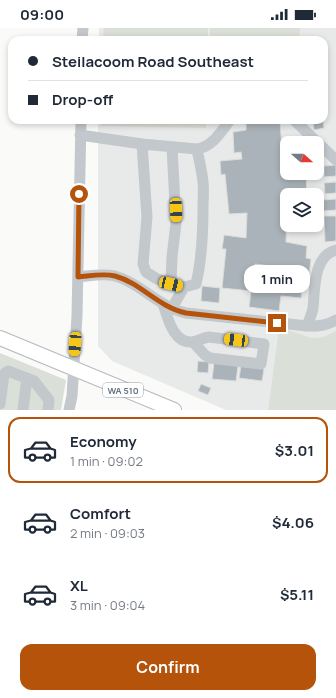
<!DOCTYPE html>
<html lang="en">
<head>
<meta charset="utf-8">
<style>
	body { margin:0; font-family:Manrope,sans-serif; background:#f6f6f7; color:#1f2937; height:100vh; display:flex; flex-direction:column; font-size:15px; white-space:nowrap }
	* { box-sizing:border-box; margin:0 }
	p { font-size:13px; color:#747a83 }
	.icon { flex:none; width:22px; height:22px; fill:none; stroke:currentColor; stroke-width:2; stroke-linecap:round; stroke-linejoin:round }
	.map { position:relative; height:382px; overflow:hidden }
	.side { display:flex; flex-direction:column; background:#fff; flex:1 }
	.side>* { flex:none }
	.guide { position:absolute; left:8px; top:8px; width:320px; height:88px; border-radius:12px; box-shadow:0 2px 6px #0003; display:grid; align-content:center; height:88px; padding:0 20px; background:#fff }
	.needle { width:26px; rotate:111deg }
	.fabs { position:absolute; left:280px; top:108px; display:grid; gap:8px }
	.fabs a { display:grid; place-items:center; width:44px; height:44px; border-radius:8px; background:#fff; box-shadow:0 2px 6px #0003; font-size:20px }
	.end { position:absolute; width:18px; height:18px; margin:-9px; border:5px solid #b45309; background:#fff; box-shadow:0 0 0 2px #fff }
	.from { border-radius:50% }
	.bubble { position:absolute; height:28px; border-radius:12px; background:#fff; box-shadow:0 2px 6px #0003; font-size:13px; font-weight:700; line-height:28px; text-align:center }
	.car { position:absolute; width:12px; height:24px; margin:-12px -6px; border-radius:5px; box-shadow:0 0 3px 1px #0007; background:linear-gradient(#f5c518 24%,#345 0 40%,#f5c518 0 76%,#345 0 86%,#f5c518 0) }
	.guide b { display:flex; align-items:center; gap:14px; height:38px; font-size:15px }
	.guide b+b { border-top:1px solid #e0e1e3 }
	.guide i { width:10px; height:10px; background:#1f2937 }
	ul { padding:7px 0 0; list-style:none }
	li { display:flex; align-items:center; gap:12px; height:66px; margin:0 8px 6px; padding:0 12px; border:2px solid transparent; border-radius:12px }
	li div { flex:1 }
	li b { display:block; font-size:15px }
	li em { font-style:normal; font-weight:700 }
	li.active { border-color:#b45309 }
	li>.icon { width:36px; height:36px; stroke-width:1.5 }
	.action { display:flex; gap:8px; margin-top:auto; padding:8px 20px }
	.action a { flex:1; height:46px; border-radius:12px; background:#b45309; color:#fff; font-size:16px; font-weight:700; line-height:46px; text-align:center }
	.status { display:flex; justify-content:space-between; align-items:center; height:28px; padding:0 20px; background:#fff; direction:ltr }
	.status svg { height:11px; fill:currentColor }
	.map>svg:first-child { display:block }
	.built { fill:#e8e9e9; fill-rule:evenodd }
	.green { fill:#dadfd7 }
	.building { fill:#aab3b9; stroke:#dcdcda; fill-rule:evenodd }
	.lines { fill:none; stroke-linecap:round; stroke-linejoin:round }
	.major-casing { stroke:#b5babe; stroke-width:16 }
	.minor { stroke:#c3c8cc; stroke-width:11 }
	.major { stroke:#fff; stroke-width:14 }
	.route { stroke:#b45309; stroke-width:5 }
	.labels { text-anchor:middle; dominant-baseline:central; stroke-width:4; stroke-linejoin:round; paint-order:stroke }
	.shield { fill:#fff; stroke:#939fa8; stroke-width:1 }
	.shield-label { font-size:9px; font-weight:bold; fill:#657683 }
</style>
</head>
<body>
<div class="status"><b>09:00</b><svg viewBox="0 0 49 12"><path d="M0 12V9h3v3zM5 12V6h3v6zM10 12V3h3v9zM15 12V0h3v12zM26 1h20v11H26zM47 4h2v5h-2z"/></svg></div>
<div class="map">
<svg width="336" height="382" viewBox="0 0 336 382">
	<rect width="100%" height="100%" fill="#fafaf8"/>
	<!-- built -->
	<path class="built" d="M99 0H336V303L323 309 312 310 279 299 268 382H226L112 333 98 318V92H324V12H99ZM287 115H317V145H287ZM287 167H317V197H287Z"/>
	<!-- green -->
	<path class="green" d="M104 0H208V12H103Z
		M210 0H300L299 12H210Z
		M101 92H206V100L101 98Z
		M279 299 312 310 323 309 336 303V382H268Z
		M0 325 66 352 61 382H0Z"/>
	<!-- building -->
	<path class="building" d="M256 92H280L282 123H287V145H306L307 167H287L286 214 307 218 306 230 311 231 308 258 303 257 301 270 281 268 279 283 249 279 251 263 222 260 226 221H222L224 207 246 210 247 185 229 186 225 146 221 147 220 133 242 131 241 124 234 125 233 104 246 102V93ZM255 236 278 239 277 248 254 246Z
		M323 92 324 100 314 102 313 93Z
		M336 137V148L324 149V138Z
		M336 154V165L325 166 324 155Z
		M336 171V182L323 183 322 172Z
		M324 188H336V213L325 214Z
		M202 258 220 260 219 275 201 273Z
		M198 333 209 334 208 345 197 344Z
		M214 335 238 338 236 353 212 351Z
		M241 338 264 341 262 353 239 350Z
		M201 356 211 360 208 367 198 363Z"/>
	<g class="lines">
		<!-- major casing -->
		<g class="major-casing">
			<path id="major" d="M0 310 174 382"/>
		</g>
		<!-- minor -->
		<path class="minor" d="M82 12 83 0
			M294 92 336 132
			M80 107 142 116 197 121C212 119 221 104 230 92
			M142 116 147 189 143 236 146 244 157 251 171 256
			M172 119 176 195 172 229 171 256 184 259 196 256C202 231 203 205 203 179 203 171 204 163 203 154 202 143 199 132 197 121
			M78 249C90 248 103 245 115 248 141 255 158 279 186 285L307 298C320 298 325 298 336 292
			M163 276C168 290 173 316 193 314 198 313 203 310 209 309L264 316 261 336 210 330 205 327 193 314
			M172 280 184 259
			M307 298C309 292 312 286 313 280 315 261 313 228 336 222
			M0 376 4 346 8 343 34 353 49 372 48 382
			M23 382 27 350
			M69 382 72 368 77 288 81 92"/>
		<!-- major -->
		<use href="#major" class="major"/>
	</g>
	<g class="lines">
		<!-- route -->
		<path class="route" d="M79 166 78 249C90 248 103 245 115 248 141 255 158 279 186 285L277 295"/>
	</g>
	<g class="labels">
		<!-- shield labels -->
		<rect class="shield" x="103" y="355" width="40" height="14" rx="3"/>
		<g class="shield-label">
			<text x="123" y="362">WA 510</text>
		</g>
	</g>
</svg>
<div class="fabs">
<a><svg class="needle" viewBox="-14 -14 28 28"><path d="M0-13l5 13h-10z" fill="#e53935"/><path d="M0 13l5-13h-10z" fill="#747a83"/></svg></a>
<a><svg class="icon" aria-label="layers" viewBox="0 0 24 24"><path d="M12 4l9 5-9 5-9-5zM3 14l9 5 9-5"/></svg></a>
</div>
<i class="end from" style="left:79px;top:166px"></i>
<i class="end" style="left:277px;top:295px"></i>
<div class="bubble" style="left:244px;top:237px;width:66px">1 min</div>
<i class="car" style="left:176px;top:182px;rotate:178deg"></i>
<i class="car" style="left:171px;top:256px;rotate:103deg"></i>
<i class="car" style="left:236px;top:312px;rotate:277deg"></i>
<i class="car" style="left:75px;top:316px;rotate:184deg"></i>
<div class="guide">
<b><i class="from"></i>Steilacoom Road Southeast</b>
<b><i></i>Drop-off</b>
</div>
</div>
<section class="side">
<ul>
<li class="active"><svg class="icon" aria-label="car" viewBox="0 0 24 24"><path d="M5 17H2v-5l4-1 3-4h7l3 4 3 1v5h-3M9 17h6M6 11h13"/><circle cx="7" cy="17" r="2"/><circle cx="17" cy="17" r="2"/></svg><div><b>Economy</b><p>1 min · 09:02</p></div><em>$3.01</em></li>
<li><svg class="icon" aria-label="car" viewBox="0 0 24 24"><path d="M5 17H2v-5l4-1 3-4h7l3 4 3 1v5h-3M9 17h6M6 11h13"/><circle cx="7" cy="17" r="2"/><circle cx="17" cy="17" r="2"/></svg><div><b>Comfort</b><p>2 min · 09:03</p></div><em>$4.06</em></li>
<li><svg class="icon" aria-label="car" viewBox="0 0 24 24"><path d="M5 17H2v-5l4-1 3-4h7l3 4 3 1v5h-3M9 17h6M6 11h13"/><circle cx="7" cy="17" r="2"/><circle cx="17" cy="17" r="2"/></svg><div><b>XL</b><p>3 min · 09:04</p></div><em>$5.11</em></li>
</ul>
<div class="action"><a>Confirm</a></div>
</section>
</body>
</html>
